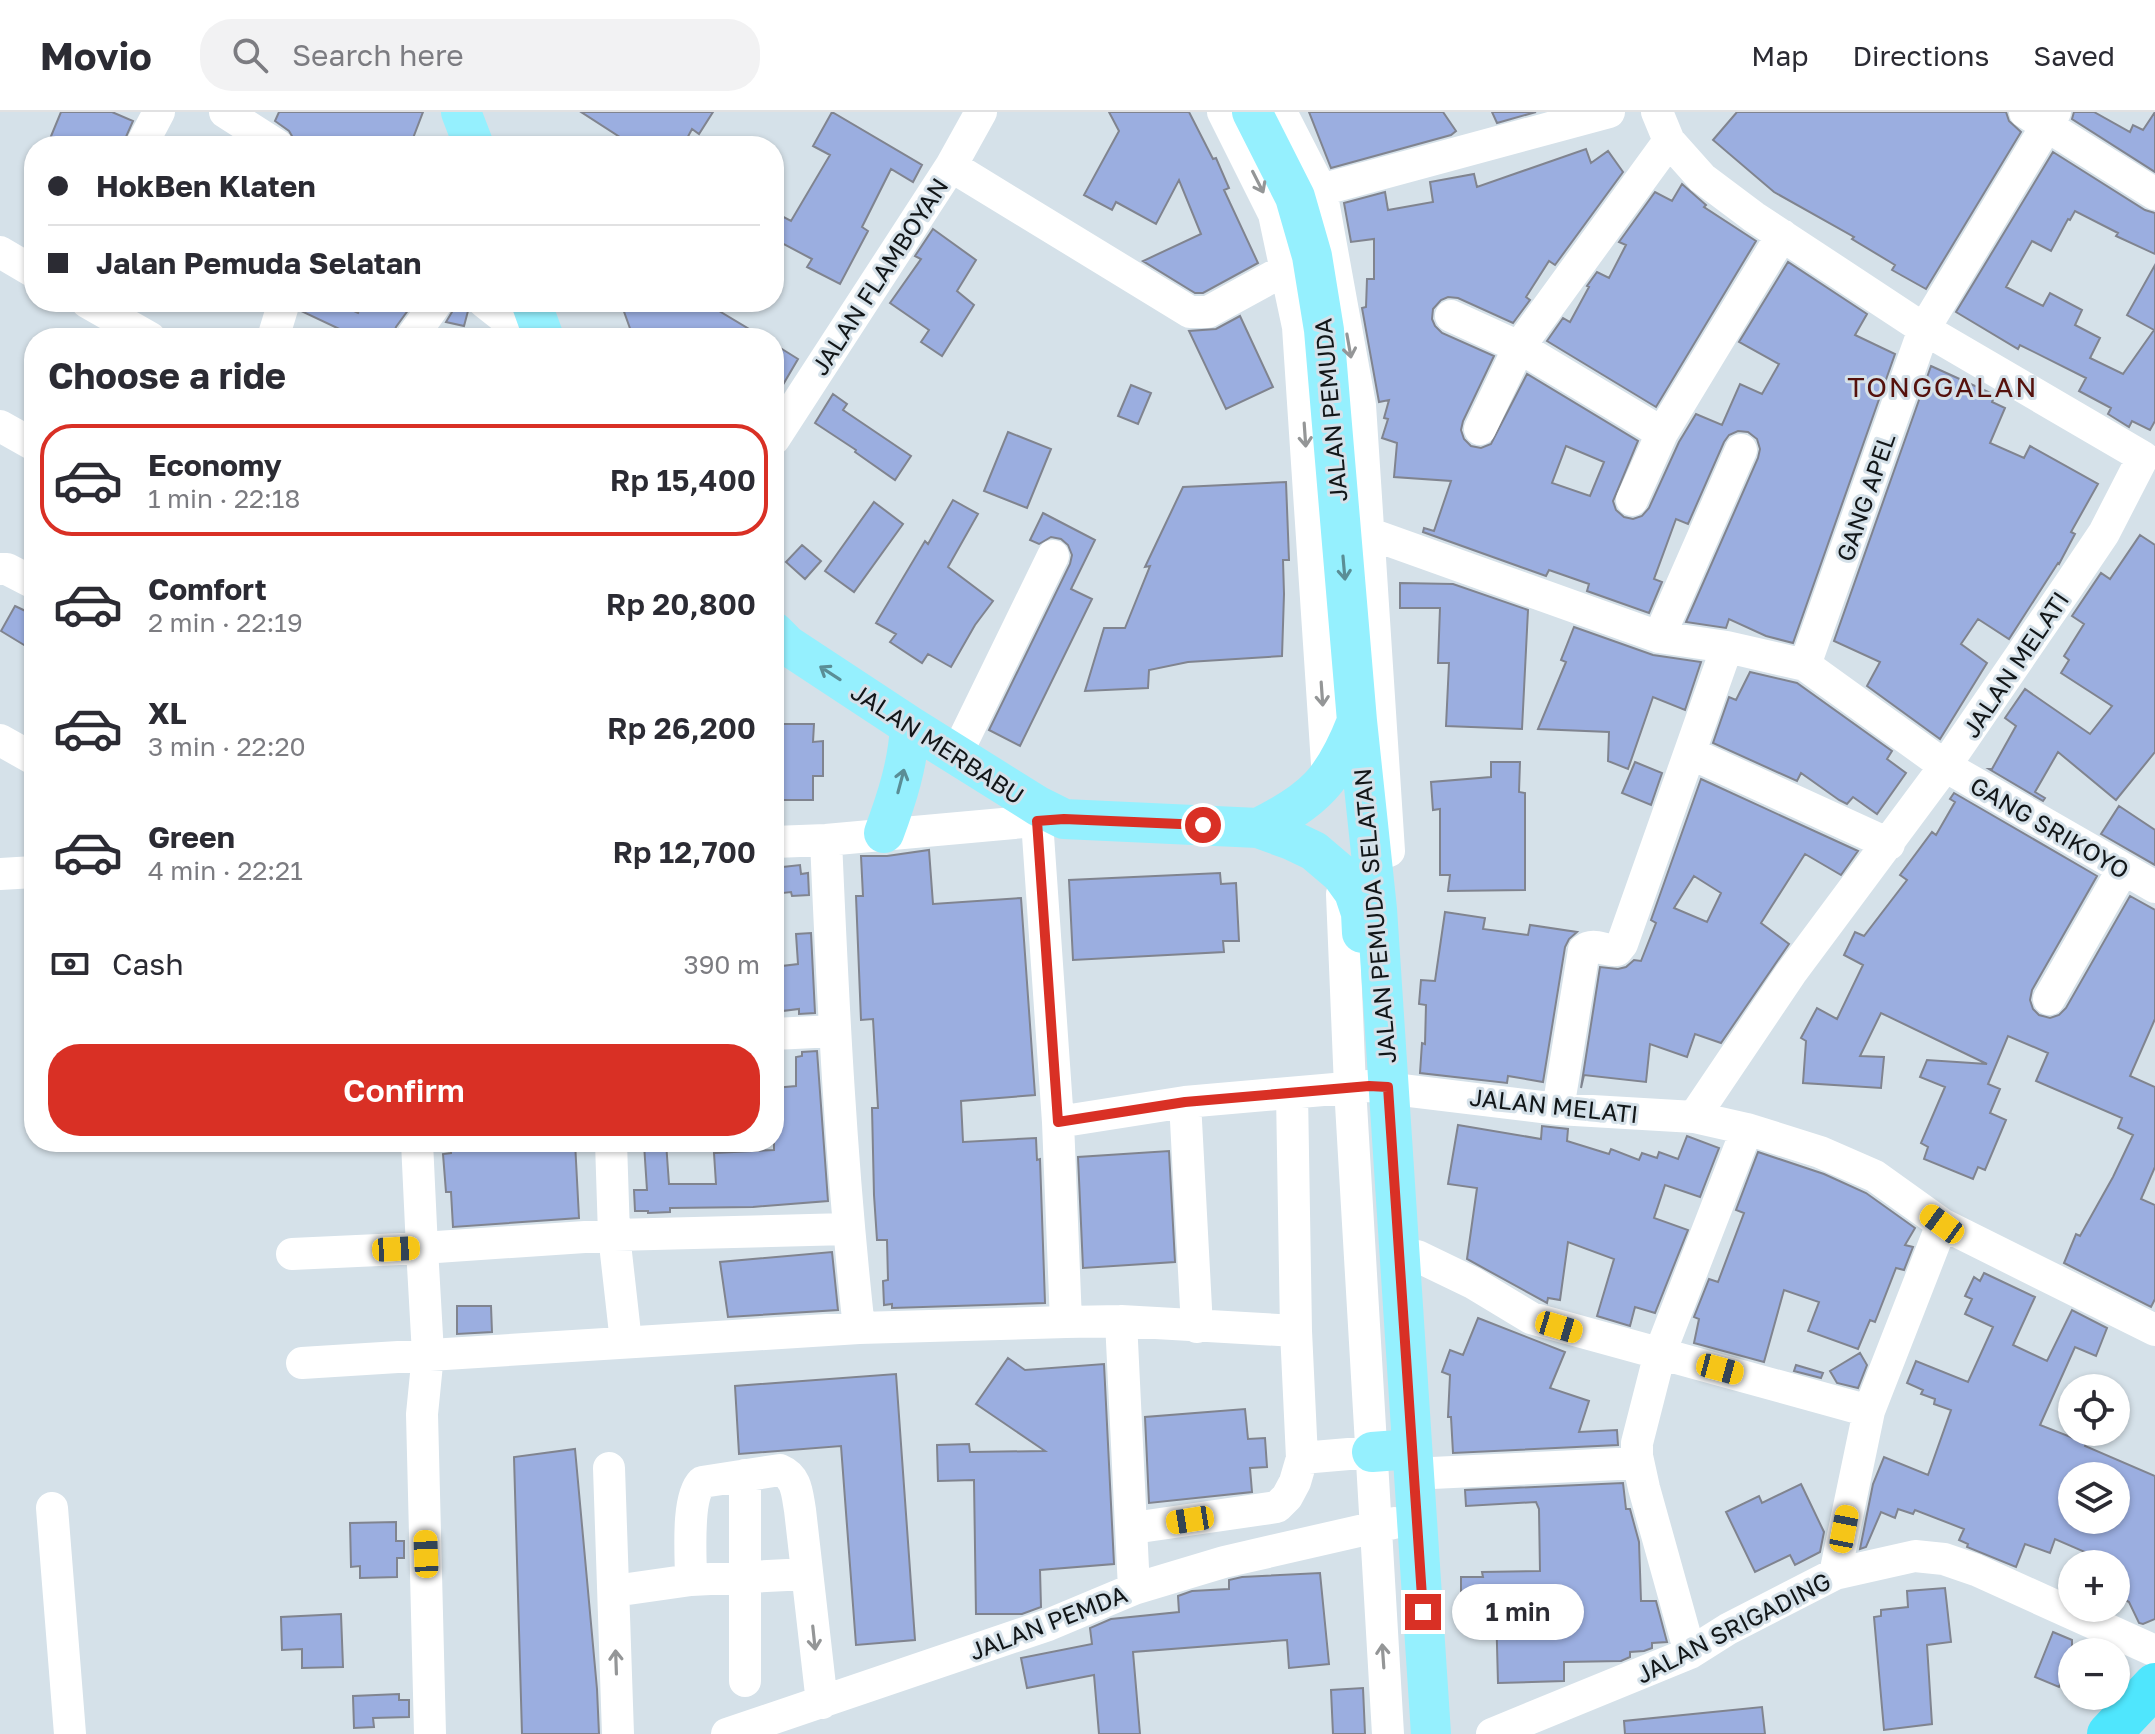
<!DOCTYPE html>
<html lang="en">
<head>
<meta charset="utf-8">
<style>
	body { margin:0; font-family:"Golos Text",sans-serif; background:#f2f2f3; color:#2b2b33; height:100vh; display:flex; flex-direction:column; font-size:30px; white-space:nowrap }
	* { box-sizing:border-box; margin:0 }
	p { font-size:26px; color:#7c7c81 }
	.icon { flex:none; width:44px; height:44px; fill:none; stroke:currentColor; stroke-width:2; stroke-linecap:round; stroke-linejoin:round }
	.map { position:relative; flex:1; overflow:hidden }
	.details { position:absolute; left:24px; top:216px; width:760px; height:824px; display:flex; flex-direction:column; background:#fff; border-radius:32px; box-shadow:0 2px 6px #0004 }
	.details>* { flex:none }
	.guide { position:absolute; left:24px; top:24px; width:760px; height:176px; border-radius:32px; box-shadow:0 2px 6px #0004; display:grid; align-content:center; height:176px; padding:0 24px; background:#fff }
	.tools { position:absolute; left:2058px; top:1262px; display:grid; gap:16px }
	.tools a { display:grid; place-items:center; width:72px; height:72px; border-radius:50%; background:#fff; box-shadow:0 2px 6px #0004; font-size:40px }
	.end { position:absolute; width:36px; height:36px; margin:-18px; border:10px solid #d93025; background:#fff; box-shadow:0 0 0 4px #fff }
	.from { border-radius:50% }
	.bubble { position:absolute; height:56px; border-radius:28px; background:#fff; box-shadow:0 2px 6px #0004; font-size:26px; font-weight:600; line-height:56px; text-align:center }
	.car { position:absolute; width:24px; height:48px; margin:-24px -12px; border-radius:10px; box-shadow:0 0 6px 2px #0007; background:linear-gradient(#f5c518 24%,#345 0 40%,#f5c518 0 76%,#345 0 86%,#f5c518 0) }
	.guide b { display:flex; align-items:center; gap:28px; height:76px; font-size:30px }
	.guide b+b { border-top:2px solid #e1e1e2 }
	.guide i { width:20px; height:20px; background:#2b2b33 }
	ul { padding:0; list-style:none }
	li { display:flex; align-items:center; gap:24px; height:112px; margin:0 16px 12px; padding:0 8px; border:4px solid transparent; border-radius:32px }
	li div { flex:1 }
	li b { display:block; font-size:30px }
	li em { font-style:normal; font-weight:600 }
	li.current { border-color:#d93025 }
	li>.icon { width:72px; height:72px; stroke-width:1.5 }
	h2 { padding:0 24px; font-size:36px; line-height:96px }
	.pay { display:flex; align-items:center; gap:20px; height:88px; padding:0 24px; font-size:30px }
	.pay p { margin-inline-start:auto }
	.primary-button { display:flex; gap:16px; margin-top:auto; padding:16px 24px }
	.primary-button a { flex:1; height:92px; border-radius:32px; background:#d93025; color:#fff; font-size:32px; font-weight:600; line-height:92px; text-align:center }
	header { display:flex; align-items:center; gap:48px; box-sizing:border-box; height:112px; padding:0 40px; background:#fff; border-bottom:2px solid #e1e1e2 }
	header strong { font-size:38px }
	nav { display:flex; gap:44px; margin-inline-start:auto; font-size:28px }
	.search { width:560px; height:72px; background:#f2f2f3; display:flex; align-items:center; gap:20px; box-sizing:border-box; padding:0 28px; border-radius:32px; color:#7c7c81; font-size:30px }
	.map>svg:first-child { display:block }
	.building { fill:#9baee0; stroke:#80848f; stroke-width:2; fill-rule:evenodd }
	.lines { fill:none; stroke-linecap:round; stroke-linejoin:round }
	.minor { stroke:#fff; stroke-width:32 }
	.major { stroke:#95f0fe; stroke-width:40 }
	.highway { stroke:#4fe6fd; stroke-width:44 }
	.oneway { stroke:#949697 }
	.oneway2 { stroke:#5a8e96 }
	.route { stroke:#d93025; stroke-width:10 }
	.labels { text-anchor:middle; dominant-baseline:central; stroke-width:6; stroke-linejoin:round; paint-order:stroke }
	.street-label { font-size:24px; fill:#121618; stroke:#d5e1e9 }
	.quarter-label { font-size:28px; letter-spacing:2px; fill:#55110c; stroke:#d5e1e9 }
</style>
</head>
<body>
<header>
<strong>Movio</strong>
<div class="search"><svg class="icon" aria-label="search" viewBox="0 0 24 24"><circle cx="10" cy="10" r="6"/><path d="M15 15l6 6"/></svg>Search here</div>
<nav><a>Map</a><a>Directions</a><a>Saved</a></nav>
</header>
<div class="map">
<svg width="2155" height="1622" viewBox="0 0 2155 1622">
	<rect width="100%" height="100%" fill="#d5e1e9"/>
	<!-- building -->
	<path class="building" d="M61 0H112L133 9 122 34H60L49 29Z
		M279 0H423L410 34H302L296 31 289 19 275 9Z
		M581 0H713L699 22 692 17 683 34H645L623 27Z
		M832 0 922 53 913 70 891 57 862 115 868 119 840 172 807 155 812 147 774 127V100L791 109 830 43 813 34Z
		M1109 0H1189L1213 47 1216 46 1229 76 1224 78 1258 151 1203 181H1195L1143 149 1201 122 1179 68 1156 112 1116 90 1112 98 1084 83 1119 19Z
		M1309 0H1443L1456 19 1451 23 1331 56Z
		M1492 0H1536L1497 11Z
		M1737 0H2006L2009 9 2021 20 1926 177 1892 158 1895 153 1852 127 1854 125 1774 80 1713 28Z
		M2074 0H2094L2130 20 2133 13 2143 18 2155 0V60L2072 7Z
		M1586 37 1591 51 1608 39 1623 60 1555 153 1549 149 1526 185 1530 188 1513 211 1458 186 1448 185 1441 188 1433 197 1432 207 1435 214 1442 221 1494 244 1463 309 1461 318 1464 327 1471 334 1481 336 1491 332 1527 262 1638 329 1613 389 1616 398 1624 405 1633 407 1642 404 1649 396 1679 330 1696 302 1722 313 1740 272 1762 282 1779 252 1739 230 1788 150 1867 202 1855 223 1895 242 1793 531 1766 524 1729 507 1726 516 1686 510 1758 346 1760 337 1757 327 1748 320 1738 319 1729 323 1724 330 1688 412 1676 407 1654 467 1662 470 1649 501 1587 479 1589 472 1549 458 1546 464 1423 420 1424 416 1434 419 1451 369 1394 365 1397 331 1382 326 1388 307 1384 306 1389 288 1379 290 1362 196 1366 195 1367 167H1374V127L1351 130 1344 91 1385 80 1388 98 1433 90 1430 70 1474 62 1477 75ZM1566 334 1604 350 1590 384 1552 371Z
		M2053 40 2145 98 2155 101V142L2116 124 2118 121 2075 99 2070 108 2068 107 2051 139 2032 129 2006 175 2043 194 2050 181 2082 198 2075 213 2100 226 2090 246 2123 262 2154 218 2127 203 2155 153V309L2150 318 2132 309 2129 315 2108 302 2111 296 2079 279 2086 266 2020 233 2018 237 1956 200Z
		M1682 72 1706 93 1704 95 1756 129 1656 295 1547 229 1563 206 1570 210 1589 175 1587 174 1597 160 1609 166 1626 133 1619 130 1655 80 1672 89Z
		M933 117 976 148 957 179 974 193 942 244 921 230 929 218 890 191 921 147 915 144Z
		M302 190H334L358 201 362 190H414L396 215 392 226H364L350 222 301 199Z
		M632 190H704L764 226H645L641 218 632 222 622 194Z
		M455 195 468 199 464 214 446 210Z
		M1240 204 1273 275 1226 297 1189 219 1216 217Z
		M774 232 798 247 774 288Z
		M1931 254 1995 283 1992 290 2005 296 1990 331 2024 346 2030 334 2098 372 2071 420 2075 422 2059 452 2058 451 2009 527 1978 507 1961 532 1987 551 1940 627 1867 574 1880 550 1834 529Z
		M1131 273 1151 281 1138 312 1118 304Z
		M833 282 847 292 843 298 911 344 895 368 855 340 856 338 815 311Z
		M1008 320 1051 337 1027 396 984 379Z
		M1286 370 1289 448H1283L1284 482 1282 544 1188 550 1149 558 1148 576 1085 579 1104 516H1125L1150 454 1145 455 1183 375Z
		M953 388 978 402 948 455 993 489 975 513 951 555 928 542 922 551 890 530 896 522 876 511 925 429 928 432Z
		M874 390 903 412 854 480 825 459Z
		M1043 401 1095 428 1071 477 1092 487 1020 634 989 618 1070 452 1072 443 1068 433 1061 427 1051 425 1039 432 1030 428Z
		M2140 423 2155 433V640L2116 688 2058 640 2035 680 2045 686 2043 689 1989 657H1992L2016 614 2005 606 2025 577 2090 622 2112 594 2061 561 2069 548 2064 544 2084 512 2072 504 2101 461 2110 467Z
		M802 433 821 449 805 467 786 450Z
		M1400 471 1453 472 1528 498 1522 617 1446 614 1449 551H1438L1440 496H1400Z
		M15 494 34 503V539L1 519Z
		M1574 515 1653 543 1701 550 1685 598 1653 585 1628 657 1608 649 1609 620 1538 617 1566 550 1561 548Z
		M1750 560 1797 571 1892 639 1887 647 1906 661 1877 702 1853 685 1847 692 1839 688 1801 661 1797 669 1713 631 1729 585 1736 588Z
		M774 612H814L813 630 823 629V664H813V688H774Z
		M1491 650H1520L1519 680 1525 681V778L1448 779 1450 763H1440V697L1433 698 1431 670 1491 665Z
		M1635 650 1662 661 1651 693 1622 681Z
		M1701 667 1858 739 1841 763 1805 742 1761 811 1789 832 1721 931 1695 922 1687 945 1650 932 1646 970 1584 963 1581 976 1600 855 1618 857 1626 855 1634 848 1641 849 1656 811 1651 808ZM1694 764 1721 781 1707 810 1674 796Z
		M1954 681 2097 764 2032 878 2030 888 2033 897 2039 903 2050 906 2059 903 2066 896 2130 784 2155 798V907L2130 964 2155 975V1055L2141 1087 2155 1093V1187L2151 1195 2064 1151 2076 1122 2080 1124 2113 1065 2133 1023 2118 1016 2122 1006 2036 969 2048 941 2008 924 1988 972 2000 977 1990 1001 2006 1008 1985 1058 1978 1055 1973 1067 1924 1047 1928 1035 1921 1031 1945 975 1920 965 1927 948 1987 952 1881 901 1860 944 1884 945 1881 976 1803 971 1806 929 1801 926 1817 896 1837 907 1863 853 1844 843 1855 820 1864 824 1907 768 1900 763 1932 720 1936 723 1955 690 1950 687Z
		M2119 694 2155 718V753L2101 722Z
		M929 738 933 792 1021 786 1035 983 961 989 963 1030 1036 1026 1037 1048 1040 1047 1045 1191 892 1196V1192L884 1193 883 1169 888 1168 887 1128H877L874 1083 872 996H878L873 907 861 908 856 784H863L861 744H887Z
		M800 753 801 762 808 761 809 783 792 784 791 780 774 782V756Z
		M1220 761 1221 772 1236 771 1239 829H1223L1224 840 1073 848 1069 768Z
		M1445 800 1485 806 1483 817 1528 823 1530 813 1577 820 1569 827 1565 835 1543 970 1508 964 1507 971 1420 961 1422 931 1425 932 1426 893 1419 892 1421 868 1435 869Z
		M811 821 815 901 799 902V897L774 900V855L798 852 796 822Z
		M817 939 828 1089 753 1095 670 1096V1100L648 1101V1099H635L634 1078H647L644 1032 666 1030 669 1072H716L714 1041 774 1038V976L796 974V945L802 944V940Z
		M1458 1013 1541 1027 1542 1014 1568 1017 1567 1029 1609 1042 1611 1037 1639 1048 1642 1041 1657 1046 1659 1040 1678 1047 1687 1024 1719 1036 1700 1085 1665 1073 1654 1106 1688 1118 1655 1201 1635 1195 1630 1214 1597 1204 1614 1147 1568 1130 1560 1188 1548 1186 1547 1191 1467 1147 1477 1076 1448 1072Z
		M451 1030H473V1038L529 1035 528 1030H575L579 1106 453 1115 451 1080H446L443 1042 451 1041Z
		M1169 1039 1175 1150 1083 1156 1078 1045Z
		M1758 1040 1824 1062 1866 1081 1915 1116 1905 1133 1913 1135 1904 1158 1896 1156 1875 1210 1870 1208 1858 1237 1808 1219 1819 1190 1784 1178 1764 1250 1694 1231 1699 1207 1694 1205 1709 1167 1718 1170 1744 1101 1736 1098Z
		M832 1140 838 1198 728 1205 720 1150Z
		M1984 1161 2035 1185 2013 1233 2047 1249 2072 1198 2107 1216 2096 1244 2075 1235 2040 1313 2086 1331 2085 1334 2155 1364V1507L2143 1512 2139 1511 2129 1490 2116 1483V1471L2122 1456 2055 1427 2050 1441 2025 1432 2016 1455 1967 1435 1968 1432 1959 1428 1964 1417 1915 1398 1913 1402 1898 1397 1895 1406 1881 1400 1866 1435 1860 1437 1873 1372 1884 1345 1928 1363 1951 1298 1934 1292 1935 1287 1921 1282 1923 1278 1907 1271 1916 1249 1968 1270 1993 1215 1965 1202 1972 1187 1965 1184 1974 1165 1980 1169ZM2072 1364H2116V1408H2072Z
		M457 1194H491L492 1220 457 1222Z
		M1478 1206 1565 1240 1550 1276 1589 1289 1579 1320 1617 1318 1618 1333 1453 1341 1451 1305H1448L1450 1263 1442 1260 1450 1238 1463 1243Z
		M1860 1241 1867 1253 1858 1276 1837 1271 1830 1259Z
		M1008 1246 1025 1258 1104 1252 1114 1452 1040 1458 1041 1495 1022 1502H976L974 1368 938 1369 937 1333 969 1332 970 1340 1045 1339 976 1292Z
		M1796 1253 1823 1261 1821 1266 1794 1259Z
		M896 1262 915 1528 856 1533 841 1334 739 1342 735 1274Z
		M1245 1297 1248 1327 1265 1326 1267 1355 1250 1356 1252 1380 1149 1391 1145 1305Z
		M575 1337 597 1577 599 1622H522L514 1345Z
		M1623 1371 1626 1397H1630L1639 1430 1641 1489H1656L1667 1530 1652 1531V1536L1644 1539 1630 1540V1545L1621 1549 1564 1550V1569L1498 1571 1496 1496H1461V1465H1483L1482 1460 1540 1459 1539 1397 1536 1390 1466 1394 1465 1378Z
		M1801 1372 1824 1420 1820 1440 1795 1453 1790 1443 1755 1460 1726 1400 1759 1384 1762 1391Z
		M396 1410V1429H404V1446H397V1465L360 1466V1454L351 1455 350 1411Z
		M1320 1461 1329 1552 1289 1556 1287 1528 1133 1540 1140 1622H1099L1094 1563 1027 1576 1021 1546 1092 1532 1090 1516 1111 1507 1179 1500 1178 1484 1192 1479 1229 1477V1468L1242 1465Z
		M1945 1476 1951 1530 1927 1533 1932 1612 1884 1618 1874 1505 1881 1504V1498L1908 1495 1907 1479Z
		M341 1502 343 1555 302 1556V1537L282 1538 281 1505Z
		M2053 1520 2072 1528V1542L2059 1575 2035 1565Z
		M1363 1576 1365 1622H1333L1331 1578Z
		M399 1582V1588H409V1605L373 1606 374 1615 354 1616 353 1584Z
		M1762 1595 1765 1622H1625L1624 1609Z"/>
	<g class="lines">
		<!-- minor -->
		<path class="minor" d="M225 0 278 34
			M1223 0 1274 102 1298 215 1328 667
			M1281 0 1321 78 1360 293 1389 739
			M2025 0 2155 82
			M141 34 159 0
			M951 54 1190 200H1208L1305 147
			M1302 83 1609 0
			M0 140 34 160
			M87 190 150 226
			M484 190 530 226
			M1451 204 1519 235 1662 321
			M273 226 284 190
			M411 226 437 190
			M0 314 34 333
			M1480 317 1519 235 1669 29
			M774 327 951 54 981 0
			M1632 388 1662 321 1782 123
			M1351 415 1659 525 1727 535 1622 832 1617 838C1606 840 1594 830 1584 838L1558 997
			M0 457H7L34 471
			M1659 525 1741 338
			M1727 535 1805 553 1945 654 2155 775
			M1805 553 1924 217 2055 0
			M0 628 34 647
			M1690 641 1889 732
			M956 643 1053 444
			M1037 709 1058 1010
			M826 728C833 891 841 1054 859 1216
			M774 730 826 728 1058 707
			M0 762 34 760
			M1342 782 1350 975 1388 1622
			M2049 887 2123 757
			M774 922 834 919
			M1185 990 1197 1215
			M1694 1005 1747 1017 1820 1040 1875 1064 1942 1112 2155 1218
			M611 1030 614 1123 626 1230
			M292 1142 422 1136 417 1030
			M1417 1144 1473 1171 1531 1206 1869 1299
			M1121 1209 1134 1477
			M1296 1219 1121 1209 1066 1210 1058 1010 1185 990 1369 974 1558 997 1694 1005 1791 861 1945 654 2069 473 2104 421 2143 345 1924 217 1754 105 1702 66 1669 29 1657 0
			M302 1251 859 1216 1066 1210
			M1302 1346 1372 1340
			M609 1356 618 1622
			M1432 1361 1638 1351
			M745 1363V1569
			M52 1396 70 1622
			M1133 1416 1277 1395 1287 1385 1295 1370 1302 1346 1296 1219 1292 981
			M1835 1462 1869 1299 1942 1112
			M691 1468 807 1462
			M614 1479 691 1468C691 1445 686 1386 702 1370L780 1358C797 1365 797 1381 800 1398L822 1591
			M1690 1541 1644 1376 1637 1344V1331L1660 1241 1747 1017
			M430 1622 422 1302 428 1242 422 1136 614 1123 848 1117
			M727 1622 1048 1513 1134 1477 1224 1450 1394 1411
			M1492 1622 1690 1541 1728 1517 1835 1462 1915 1444 1944 1447 1976 1458 2155 1539"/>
		<!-- major -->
		<path class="major" d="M461 0 474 34
			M1252 0 1295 85 1312 144 1324 218 1357 609 1377 797 1431 1622
			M531 190 544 226
			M774 520 787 533 910 614 1038 694 1064 707 1258 716 1291 728 1314 739 1341 762 1354 780 1361 801 1362 821
			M1258 716C1315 688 1334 668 1357 609
			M884 721C897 686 908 652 910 614
			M1372 1340 1412 1337"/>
		<!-- highway -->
		<path class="highway" d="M2109 1622 2155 1573"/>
	</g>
	<!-- one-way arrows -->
	<defs><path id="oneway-shaft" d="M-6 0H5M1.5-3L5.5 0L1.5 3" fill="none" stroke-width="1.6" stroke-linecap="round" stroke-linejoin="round" transform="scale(2)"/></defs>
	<g class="oneway">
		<use href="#oneway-shaft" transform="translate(1258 70) rotate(63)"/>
		<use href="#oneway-shaft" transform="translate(1349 234) rotate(80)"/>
		<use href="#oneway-shaft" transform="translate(1305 323) rotate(86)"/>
		<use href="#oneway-shaft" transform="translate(1322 582) rotate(86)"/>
		<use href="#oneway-shaft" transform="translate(814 1526) rotate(84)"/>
		<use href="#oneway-shaft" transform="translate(1383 1544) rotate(-94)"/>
		<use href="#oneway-shaft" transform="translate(616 1550) rotate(-92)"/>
	</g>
	<g class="oneway2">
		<use href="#oneway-shaft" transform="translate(1344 456) rotate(85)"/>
		<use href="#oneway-shaft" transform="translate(830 561) rotate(-147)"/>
		<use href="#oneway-shaft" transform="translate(901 669) rotate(-75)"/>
	</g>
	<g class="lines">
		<!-- route -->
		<path class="route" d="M1203 713 1064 707 1037 709 1058 1010 1185 990 1369 974 1388 975 1423 1500"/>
	</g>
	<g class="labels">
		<!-- street labels -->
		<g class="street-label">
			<text transform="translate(879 164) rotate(-57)">JALAN FLAMBOYAN</text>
			<text transform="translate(1330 298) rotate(-95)">JALAN PEMUDA</text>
			<text transform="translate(1865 385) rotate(-71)">GANG APEL</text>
			<text transform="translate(2015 552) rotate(-56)">JALAN MELATI</text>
			<text transform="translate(938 631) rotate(33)">JALAN MERBABU</text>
			<text transform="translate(2050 715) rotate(30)">GANG SRIKOYO</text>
			<text transform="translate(1374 804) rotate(-95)">JALAN PEMUDA SELATAN</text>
			<text transform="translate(1554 993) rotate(6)">JALAN MELATI</text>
			<text transform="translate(1048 1510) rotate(-21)">JALAN PEMDA</text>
			<text transform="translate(1733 1515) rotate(-27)">JALAN SRIGADING</text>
		</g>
		<!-- quarter labels -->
		<g class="quarter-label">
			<text x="1943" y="274">TONGGALAN</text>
		</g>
	</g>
</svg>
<div class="tools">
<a><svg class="icon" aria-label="locate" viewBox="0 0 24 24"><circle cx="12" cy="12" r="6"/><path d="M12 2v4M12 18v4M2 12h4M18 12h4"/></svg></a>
<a><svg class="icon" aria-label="layers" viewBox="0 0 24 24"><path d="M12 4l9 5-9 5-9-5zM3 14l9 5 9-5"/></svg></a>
<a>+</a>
<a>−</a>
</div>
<i class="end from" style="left:1203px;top:713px"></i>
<i class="end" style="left:1423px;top:1500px"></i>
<div class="bubble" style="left:1452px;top:1472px;width:132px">1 min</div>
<i class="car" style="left:1942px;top:1112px;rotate:306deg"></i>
<i class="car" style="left:396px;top:1137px;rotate:87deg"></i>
<i class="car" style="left:1559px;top:1215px;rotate:107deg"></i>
<i class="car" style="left:1720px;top:1257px;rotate:105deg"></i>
<i class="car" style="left:1190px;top:1408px;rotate:261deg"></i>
<i class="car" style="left:1844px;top:1417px;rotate:11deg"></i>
<i class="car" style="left:426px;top:1442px;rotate:358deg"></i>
<div class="guide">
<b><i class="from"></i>HokBen Klaten</b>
<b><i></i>Jalan Pemuda Selatan</b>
</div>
<section class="details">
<h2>Choose a ride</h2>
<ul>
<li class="current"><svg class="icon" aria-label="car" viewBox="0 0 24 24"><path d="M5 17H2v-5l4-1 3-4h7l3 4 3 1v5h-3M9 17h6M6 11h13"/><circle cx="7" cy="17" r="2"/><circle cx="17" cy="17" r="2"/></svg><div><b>Economy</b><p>1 min · 22:18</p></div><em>Rp 15,400</em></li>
<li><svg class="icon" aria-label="car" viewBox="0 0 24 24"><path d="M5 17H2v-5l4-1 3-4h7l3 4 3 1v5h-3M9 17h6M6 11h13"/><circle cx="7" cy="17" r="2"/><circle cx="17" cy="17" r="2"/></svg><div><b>Comfort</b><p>2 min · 22:19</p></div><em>Rp 20,800</em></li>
<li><svg class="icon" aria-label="car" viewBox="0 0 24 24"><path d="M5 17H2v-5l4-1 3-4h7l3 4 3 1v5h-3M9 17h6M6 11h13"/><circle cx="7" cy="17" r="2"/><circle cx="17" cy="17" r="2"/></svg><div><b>XL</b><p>3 min · 22:20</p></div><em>Rp 26,200</em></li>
<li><svg class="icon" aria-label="car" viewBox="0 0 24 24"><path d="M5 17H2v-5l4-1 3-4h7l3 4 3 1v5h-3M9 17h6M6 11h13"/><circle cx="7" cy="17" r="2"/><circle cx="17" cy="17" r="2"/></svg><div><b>Green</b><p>4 min · 22:21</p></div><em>Rp 12,700</em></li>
</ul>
<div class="pay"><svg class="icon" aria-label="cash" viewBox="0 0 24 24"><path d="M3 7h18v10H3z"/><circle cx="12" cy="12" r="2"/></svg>Cash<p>390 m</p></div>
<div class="primary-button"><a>Confirm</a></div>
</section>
</div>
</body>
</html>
